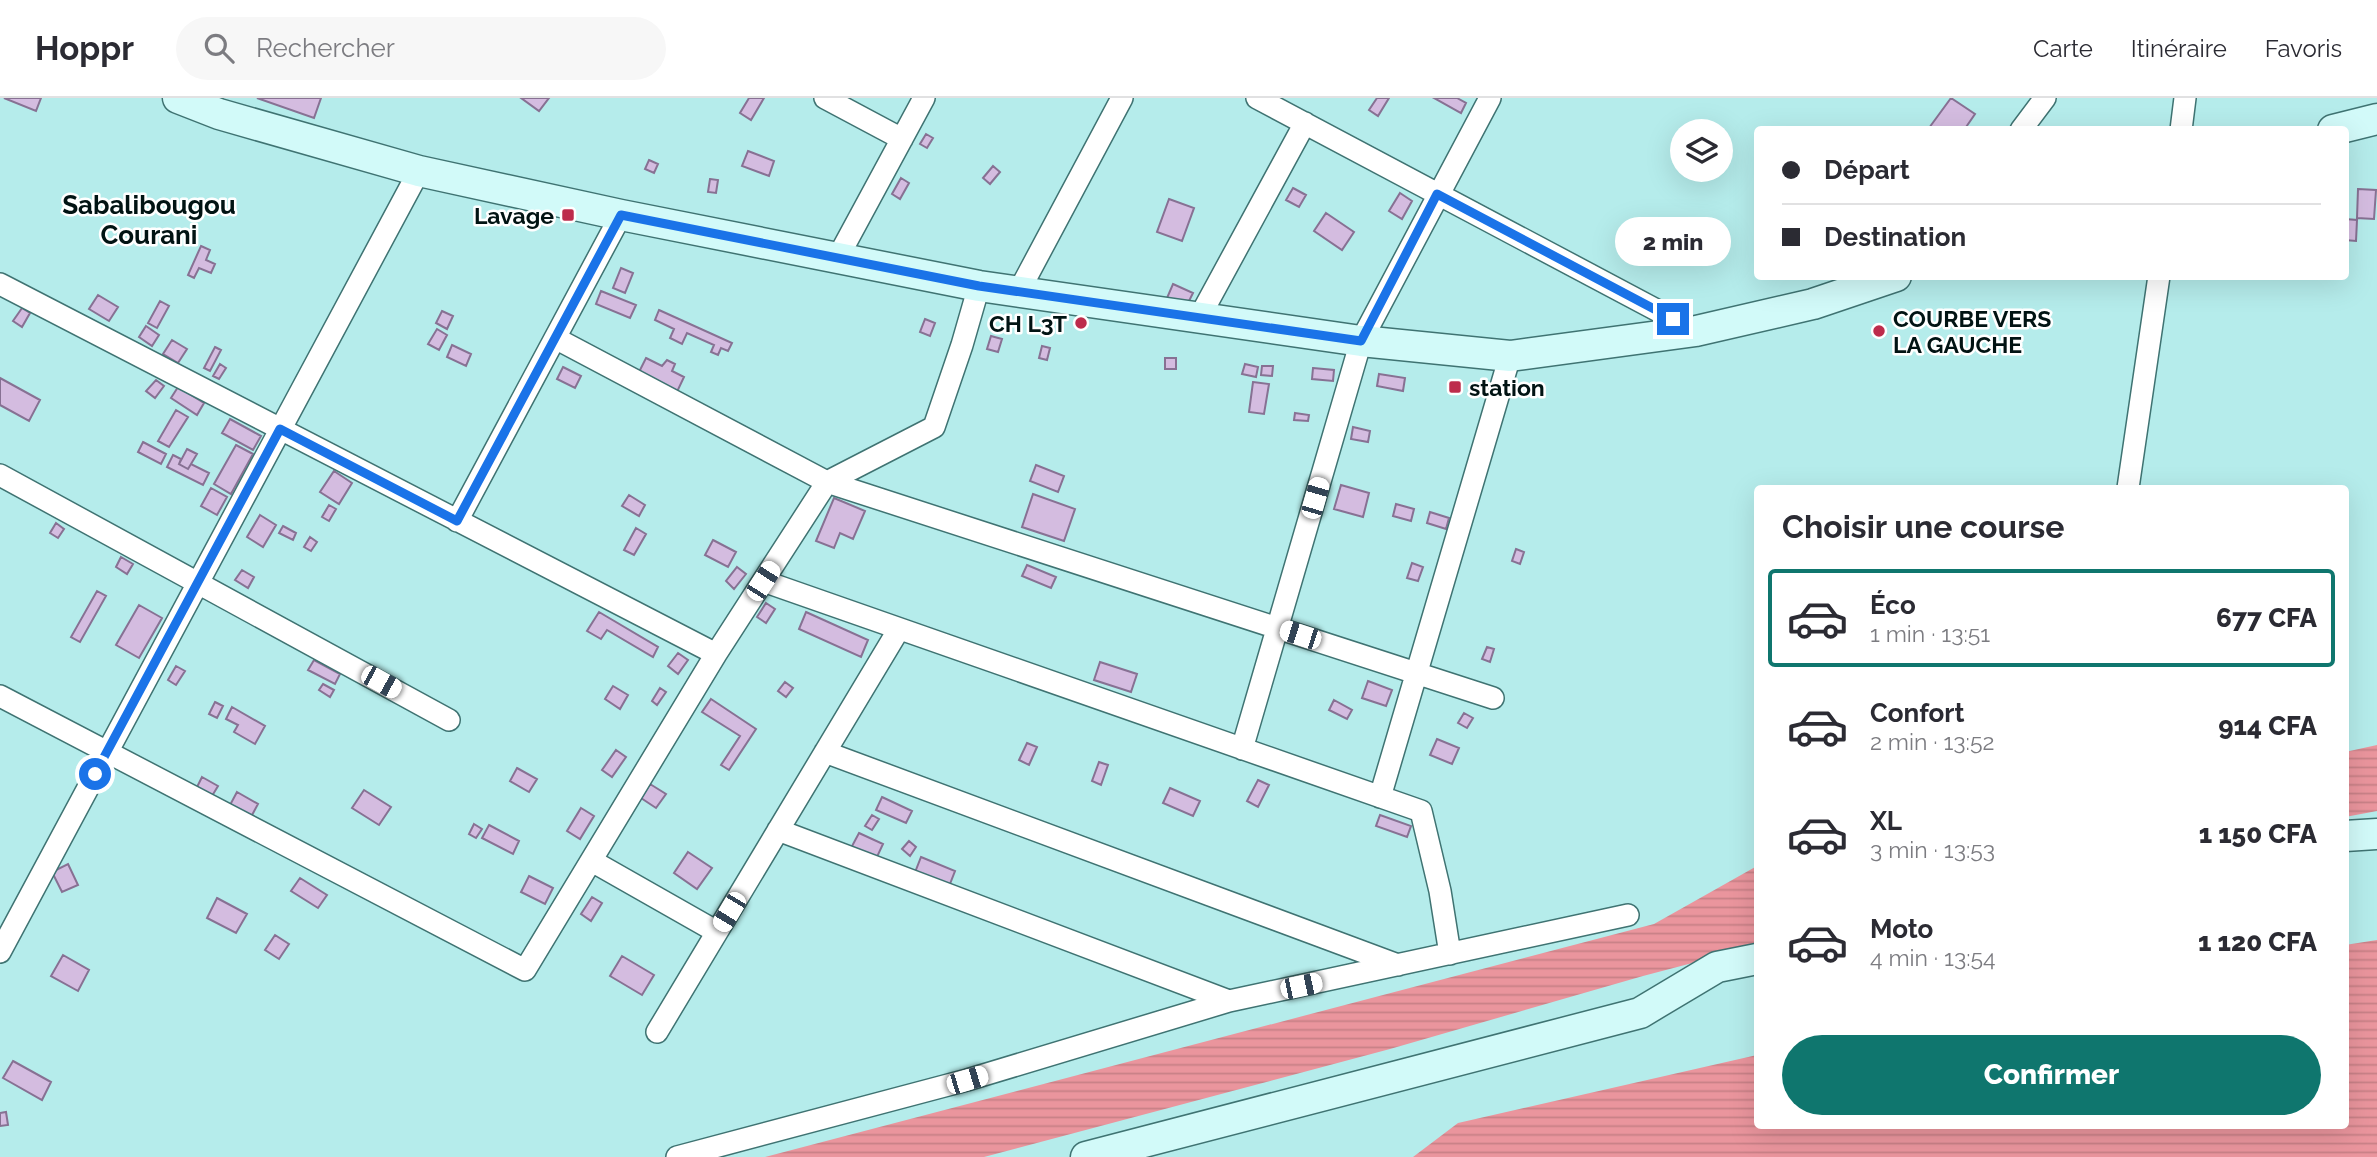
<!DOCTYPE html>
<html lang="fr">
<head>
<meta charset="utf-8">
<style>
	body { margin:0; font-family:Raleway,sans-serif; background:#f7f7f7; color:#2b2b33; height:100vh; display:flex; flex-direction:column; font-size:26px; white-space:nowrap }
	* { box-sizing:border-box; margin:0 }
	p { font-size:23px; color:#7c7c81 }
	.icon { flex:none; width:38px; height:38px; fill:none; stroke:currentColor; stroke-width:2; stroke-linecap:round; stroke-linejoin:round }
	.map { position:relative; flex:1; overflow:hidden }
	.details { position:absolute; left:1754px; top:387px; width:595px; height:644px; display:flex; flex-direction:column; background:#fff; border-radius:7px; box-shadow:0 7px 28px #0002 }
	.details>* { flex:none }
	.guide { position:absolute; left:1754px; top:28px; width:595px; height:154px; border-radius:7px; box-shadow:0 7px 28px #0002; display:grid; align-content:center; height:154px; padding:0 28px; background:#fff }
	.tools { position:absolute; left:1670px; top:21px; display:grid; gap:14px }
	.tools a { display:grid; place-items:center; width:63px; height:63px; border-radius:50%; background:#fff; box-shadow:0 7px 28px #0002; font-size:35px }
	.end { position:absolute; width:32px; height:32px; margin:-16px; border:9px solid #1a73e8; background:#fff; box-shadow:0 0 0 4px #fff }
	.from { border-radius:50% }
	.bubble { position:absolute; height:49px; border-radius:24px; background:#fff; box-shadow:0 7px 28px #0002; font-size:23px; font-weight:800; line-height:49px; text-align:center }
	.car { position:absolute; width:21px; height:42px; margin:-21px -10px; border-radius:9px; box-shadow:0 0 5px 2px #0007; background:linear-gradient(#fff 24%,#345 0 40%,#fff 0 76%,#345 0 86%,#fff 0) }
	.guide b { display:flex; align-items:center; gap:24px; height:66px; font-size:26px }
	.guide b+b { border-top:2px solid #e1e1e2 }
	.guide i { width:18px; height:18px; background:#2b2b33 }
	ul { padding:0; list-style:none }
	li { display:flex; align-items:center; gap:21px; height:98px; margin:0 14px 10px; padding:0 14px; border:4px solid transparent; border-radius:7px }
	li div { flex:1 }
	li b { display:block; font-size:26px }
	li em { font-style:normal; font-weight:800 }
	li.current { border-color:#0f766e }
	li>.icon { width:63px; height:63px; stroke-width:1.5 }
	h2 { padding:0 28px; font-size:32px; line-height:84px }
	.button { display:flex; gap:14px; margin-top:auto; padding:14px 28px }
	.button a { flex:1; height:80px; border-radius:42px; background:#0f766e; color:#fff; font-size:28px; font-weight:800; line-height:80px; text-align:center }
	header { display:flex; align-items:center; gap:42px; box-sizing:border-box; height:98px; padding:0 35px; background:#fff; border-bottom:2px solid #e1e1e2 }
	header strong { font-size:33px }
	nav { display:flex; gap:38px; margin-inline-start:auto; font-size:24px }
	.search { width:490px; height:63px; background:#f7f7f7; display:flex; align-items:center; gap:18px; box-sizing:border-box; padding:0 24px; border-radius:38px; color:#7c7c81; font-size:26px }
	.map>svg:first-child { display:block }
	.water { fill:url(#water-rules) }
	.building { fill:#d4bce0; stroke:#877193; stroke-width:2 }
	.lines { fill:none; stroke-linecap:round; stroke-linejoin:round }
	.street-casing { stroke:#3f7372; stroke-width:24 }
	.secondary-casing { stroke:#3f7372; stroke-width:33 }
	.street { stroke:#fff; stroke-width:21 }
	.secondary { stroke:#d2faf9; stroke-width:30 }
	.route { stroke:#1a73e8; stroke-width:9 }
	.poi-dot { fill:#bd2c4c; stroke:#fff; stroke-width:2.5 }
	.labels { text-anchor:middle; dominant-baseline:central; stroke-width:5; stroke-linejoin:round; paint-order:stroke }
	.poi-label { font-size:23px; font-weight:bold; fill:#011313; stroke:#fff; text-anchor:end }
	.quarter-label { font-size:26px; font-weight:bold; fill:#011313; stroke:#fff }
</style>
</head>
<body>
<header>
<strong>Hoppr</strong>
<div class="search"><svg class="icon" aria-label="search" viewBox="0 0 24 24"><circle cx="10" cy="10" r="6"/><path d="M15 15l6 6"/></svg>Rechercher</div>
<nav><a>Carte</a><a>Itinéraire</a><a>Favoris</a></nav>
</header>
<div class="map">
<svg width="2377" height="1059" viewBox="0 0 2377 1059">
	<defs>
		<pattern id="water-rules" width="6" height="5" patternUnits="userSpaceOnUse" patternTransform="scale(1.75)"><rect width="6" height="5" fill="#ea959d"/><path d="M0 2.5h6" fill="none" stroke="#c78086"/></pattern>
	</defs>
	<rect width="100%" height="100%" fill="#b5eceb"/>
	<!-- water -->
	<path class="water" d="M2377 647V713L2345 719V654Z
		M1757 768V848L1643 878 1390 951 984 1059H765L1654 826Z
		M2377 842V1059H1413L1458 1025 1757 957V1027H2345V847Z"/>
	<!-- building -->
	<path class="building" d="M4 0H41L36 13Z
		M257 0H321L314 20Z
		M521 0H549L539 13Z
		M749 0H764L751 22 740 15Z
		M1377 0H1389L1378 18 1369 12Z
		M1434 0H1457L1466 5 1461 15Z
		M1951 0 1975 16 1964 32H1930L1929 30Z
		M926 36 933 40 927 50 920 46Z
		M748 53 774 63 769 78 742 68Z
		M649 62 658 66 654 75 645 71Z
		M993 68 1000 74 990 86 983 80Z
		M901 80 909 85 900 101 892 96Z
		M710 81 718 82 716 95 708 94Z
		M1293 90 1306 97 1299 109 1286 102Z
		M2358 91 2376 92 2374 121 2357 120Z
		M1400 95 1412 103 1402 121 1389 113Z
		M1169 101 1194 110 1182 143 1157 134Z
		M1326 115 1354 134 1342 152 1314 133Z
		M2345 121 2357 122 2356 143 2345 142Z
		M201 148 210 152 206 162 215 166 211 175 199 170 194 180 188 177Z
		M621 170 633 175 625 195 613 190Z
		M1173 186 1193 195 1186 209 1167 200Z
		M601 193 636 207 630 220 596 206Z
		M98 197 118 209 109 223 89 211Z
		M160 203 169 208 157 230 148 225Z
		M22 210 30 215 22 229 13 223Z
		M659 212 732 245 728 253 721 250 718 257 711 254 714 247 687 235 682 246 670 240 674 231 655 222Z
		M442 213 453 218 447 231 436 225Z
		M925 221 935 225 930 238 920 234Z
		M146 228 159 237 152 248 139 239Z
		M437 231 447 237 439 252 428 246Z
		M991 238 1002 241 998 254 987 251Z
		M172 242 187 251 178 265 163 256Z
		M452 247 471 256 466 268 447 259Z
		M1042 248 1050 250 1047 262 1039 260Z
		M215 249 221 252 210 273 204 270Z
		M646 260 662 268 667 262 675 266 672 273 684 279 676 296 637 278Z
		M1165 260H1176V271H1165Z
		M220 266 226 270 219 281 213 278Z
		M1245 266 1258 269 1256 279 1242 276Z
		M1262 268H1273L1272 278 1261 277Z
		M563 269 581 278 575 290 557 281Z
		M1313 270 1334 272 1333 283 1312 281Z
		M1379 276 1405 280 1403 293 1377 288Z
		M0 280 40 302 29 323 0 307Z
		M156 282 164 288 155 300 146 293Z
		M1253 284 1269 286 1264 316 1249 314Z
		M178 289 204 305 197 317 171 300Z
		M176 312 188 319 169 349 158 343Z
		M1295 315 1309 317 1308 323 1294 322Z
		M230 321 261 338 253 352 222 335Z
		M1353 329 1370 333 1368 344 1351 341Z
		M143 344 166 356 161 366 138 354Z
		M236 347 253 356 231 396 214 386Z
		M187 351 197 356 188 371 179 366Z
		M173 357 181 361 179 366 188 371 191 366 209 375 203 387 167 369Z
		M1036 367 1064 378 1058 394 1030 383Z
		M334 373 352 385 339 406 320 394Z
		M1341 387 1369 395 1363 419 1334 411Z
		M211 390 227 399 217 417 201 408Z
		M1033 396 1075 411 1064 443 1022 429Z
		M629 397 645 407 639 418 622 408Z
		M834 400 865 413 853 441 840 435 834 450 816 443Z
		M1396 406 1414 411 1411 423 1393 418Z
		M329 407 336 411 329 423 322 419Z
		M1430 414 1449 420 1446 431 1427 425Z
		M260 417 276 427 263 449 247 439Z
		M56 425 64 431 58 440 50 435Z
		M283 428 296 435 293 442 279 435Z
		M636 430 646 436 634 457 624 452Z
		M310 439 317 444 311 453 304 449Z
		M713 442 736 454 728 469 705 457Z
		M1516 451 1524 454 1520 466 1512 463Z
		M121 459 133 466 127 476 116 469Z
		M1412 465 1423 469 1418 483 1407 480Z
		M1027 467 1056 479 1051 490 1022 478Z
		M737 469 746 476 734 491 726 483Z
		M242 472 254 479 248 490 235 482Z
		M97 493 106 498 80 544 71 539Z
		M766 505 775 511 766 525 757 519Z
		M139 507 162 520 139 560 116 547Z
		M599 514 658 549 653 559 607 532 601 541 587 533Z
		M806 514 868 542 861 559 799 531Z
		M1487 549 1494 551 1490 564 1482 561Z
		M678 555 688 562 678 576 668 568Z
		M314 562 340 576 335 586 308 572Z
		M1100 564 1137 576 1131 594 1094 582Z
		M176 568 185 573 176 587 168 582Z
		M1368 583 1392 592 1386 608 1362 600Z
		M785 584 793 590 786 599 778 593Z
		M323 586 334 592 330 599 319 592Z
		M613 588 628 597 620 611 605 601Z
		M660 590 666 594 657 607 652 603Z
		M711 601 756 631 729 672 721 667 740 638 702 614Z
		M1334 602 1352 612 1347 621 1329 612Z
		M215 604 223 608 217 620 209 616Z
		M232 609 265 628 255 646 234 634 238 627 226 621Z
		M1464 615 1473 620 1467 630 1458 625Z
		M1437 641 1459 650 1452 666 1430 657Z
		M1027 645 1037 649 1029 667 1019 662Z
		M616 652 626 659 612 679 602 672Z
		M1099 664 1108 667 1101 687 1092 683Z
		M517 670 537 681 529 694 510 683Z
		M202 679 218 688 212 698 197 689Z
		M1258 682 1269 687 1258 709 1247 703Z
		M650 686 666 696 656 710 641 700Z
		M1170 690 1200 703 1193 718 1163 705Z
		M364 692 391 709 379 727 352 710Z
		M237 694 258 706 251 719 230 707Z
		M882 699 912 713 906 725 876 712Z
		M581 710 594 718 580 741 567 733Z
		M872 717 879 721 872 732 865 728Z
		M1380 717 1411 728 1407 739 1376 728Z
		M474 726 482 731 476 740 469 736Z
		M489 727 519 743 513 756 482 740Z
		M859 735 883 746 876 761 851 750Z
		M909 743 916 749 910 758 902 751Z
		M688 754 712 770 697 791 674 775Z
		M921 759 955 773 948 791 914 777Z
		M68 766 78 787 62 794 52 774Z
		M529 778 553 790 545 806 521 794Z
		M300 780 327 797 318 810 291 793Z
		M592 799 602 805 591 823 581 816Z
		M217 800 247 816 236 835 207 820Z
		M275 837 289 846 279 861 265 852Z
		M63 857 89 872 78 893 51 878Z
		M622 858 654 877 642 897 610 878Z
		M13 963 51 984 42 1002 3 980Z
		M6 1014 8 1027 0 1028V1015Z"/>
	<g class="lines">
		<!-- street casing -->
		<g class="street-casing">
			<path id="street" d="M825 0 902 41
				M1257 0 1696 233
				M2021 32 2045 0
				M2181 32 2185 0
				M837 161 924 0
				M0 186 716 556
				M1019 193 1122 0
				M1199 220 1305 25
				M555 240 827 384 1493 600
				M0 377 449 622
				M2128 390 2159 178
				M457 423 621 117
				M763 483 1421 713 1440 793 1450 856
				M0 598 525 872 716 556 827 384 934 329 962 247 979 188
				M1242 651 1361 243 1490 0
				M825 654 1398 867
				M1380 699 1510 258
				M778 732 1229 903
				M592 763 717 834
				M0 854 419 73
				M657 934 899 531
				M677 1059 967 982 1229 903 1628 817"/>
		</g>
		<!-- secondary casing -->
		<g class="secondary-casing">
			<path id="secondary" d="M178 0 219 16 419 73 621 117 979 188 1361 243 1510 258 1696 233 1813 206 1896 178
				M2333 32 2377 21
				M2345 738 2377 736
				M1086 1059 1640 915 1717 869 1757 861"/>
		</g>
		<!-- street -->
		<use href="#street" class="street"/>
		<!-- secondary -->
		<use href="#secondary" class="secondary"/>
	</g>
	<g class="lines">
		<!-- route -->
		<path class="route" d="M95 676 280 331 457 423 621 117 979 188 1361 243 1437 96 1673 221"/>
	</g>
	<!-- markers -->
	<g class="poi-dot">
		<rect x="561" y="110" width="14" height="14" rx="3.5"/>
		<circle cx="1081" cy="225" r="7"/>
		<circle cx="1879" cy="233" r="7"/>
		<rect x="1448" y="282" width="14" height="14" rx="3.5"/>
	</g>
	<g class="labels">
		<!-- poi labels -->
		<g class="poi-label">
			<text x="554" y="117">Lavage</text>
			<text x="1893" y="220" text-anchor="start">COURBE VERS<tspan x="1893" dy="26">LA GAUCHE</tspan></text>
			<text x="1067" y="225">CH L3T</text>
			<text x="1469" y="289" text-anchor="start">station</text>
		</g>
		<!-- quarter labels -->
		<g class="quarter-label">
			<text x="149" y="107">Sabalibougou<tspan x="149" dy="30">Courani</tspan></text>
		</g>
	</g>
</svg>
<div class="tools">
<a><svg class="icon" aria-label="layers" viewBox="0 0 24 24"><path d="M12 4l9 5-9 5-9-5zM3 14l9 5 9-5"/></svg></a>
</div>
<i class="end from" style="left:95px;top:676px"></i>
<i class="end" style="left:1673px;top:221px"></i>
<div class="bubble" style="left:1615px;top:119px;width:116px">2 min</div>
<i class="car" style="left:1315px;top:400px;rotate:16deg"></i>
<i class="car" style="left:763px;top:483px;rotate:33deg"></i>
<i class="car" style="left:1300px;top:537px;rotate:288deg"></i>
<i class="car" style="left:381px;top:584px;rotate:119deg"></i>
<i class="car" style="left:729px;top:814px;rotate:211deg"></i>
<i class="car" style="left:1301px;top:888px;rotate:78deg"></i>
<i class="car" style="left:967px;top:982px;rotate:73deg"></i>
<div class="guide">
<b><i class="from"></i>Départ</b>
<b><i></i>Destination</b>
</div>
<section class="details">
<h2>Choisir une course</h2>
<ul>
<li class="current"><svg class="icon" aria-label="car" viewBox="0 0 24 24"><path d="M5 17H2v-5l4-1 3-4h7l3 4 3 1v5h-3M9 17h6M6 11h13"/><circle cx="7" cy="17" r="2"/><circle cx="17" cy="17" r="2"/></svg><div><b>Éco</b><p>1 min · 13:51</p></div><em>677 CFA</em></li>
<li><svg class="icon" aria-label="car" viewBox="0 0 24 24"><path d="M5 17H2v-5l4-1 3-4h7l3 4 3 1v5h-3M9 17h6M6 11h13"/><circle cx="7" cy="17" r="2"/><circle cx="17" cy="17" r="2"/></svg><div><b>Confort</b><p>2 min · 13:52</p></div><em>914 CFA</em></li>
<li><svg class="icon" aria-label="car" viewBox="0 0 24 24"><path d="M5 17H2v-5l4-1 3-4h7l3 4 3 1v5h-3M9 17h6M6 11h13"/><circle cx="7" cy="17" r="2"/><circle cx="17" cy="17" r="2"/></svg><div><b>XL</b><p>3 min · 13:53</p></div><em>1 150 CFA</em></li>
<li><svg class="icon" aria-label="car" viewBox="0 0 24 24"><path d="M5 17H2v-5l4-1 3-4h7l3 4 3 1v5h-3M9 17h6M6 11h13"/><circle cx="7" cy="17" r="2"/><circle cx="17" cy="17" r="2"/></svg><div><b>Moto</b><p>4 min · 13:54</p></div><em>1 120 CFA</em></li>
</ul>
<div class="button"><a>Confirmer</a></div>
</section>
</div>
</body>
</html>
